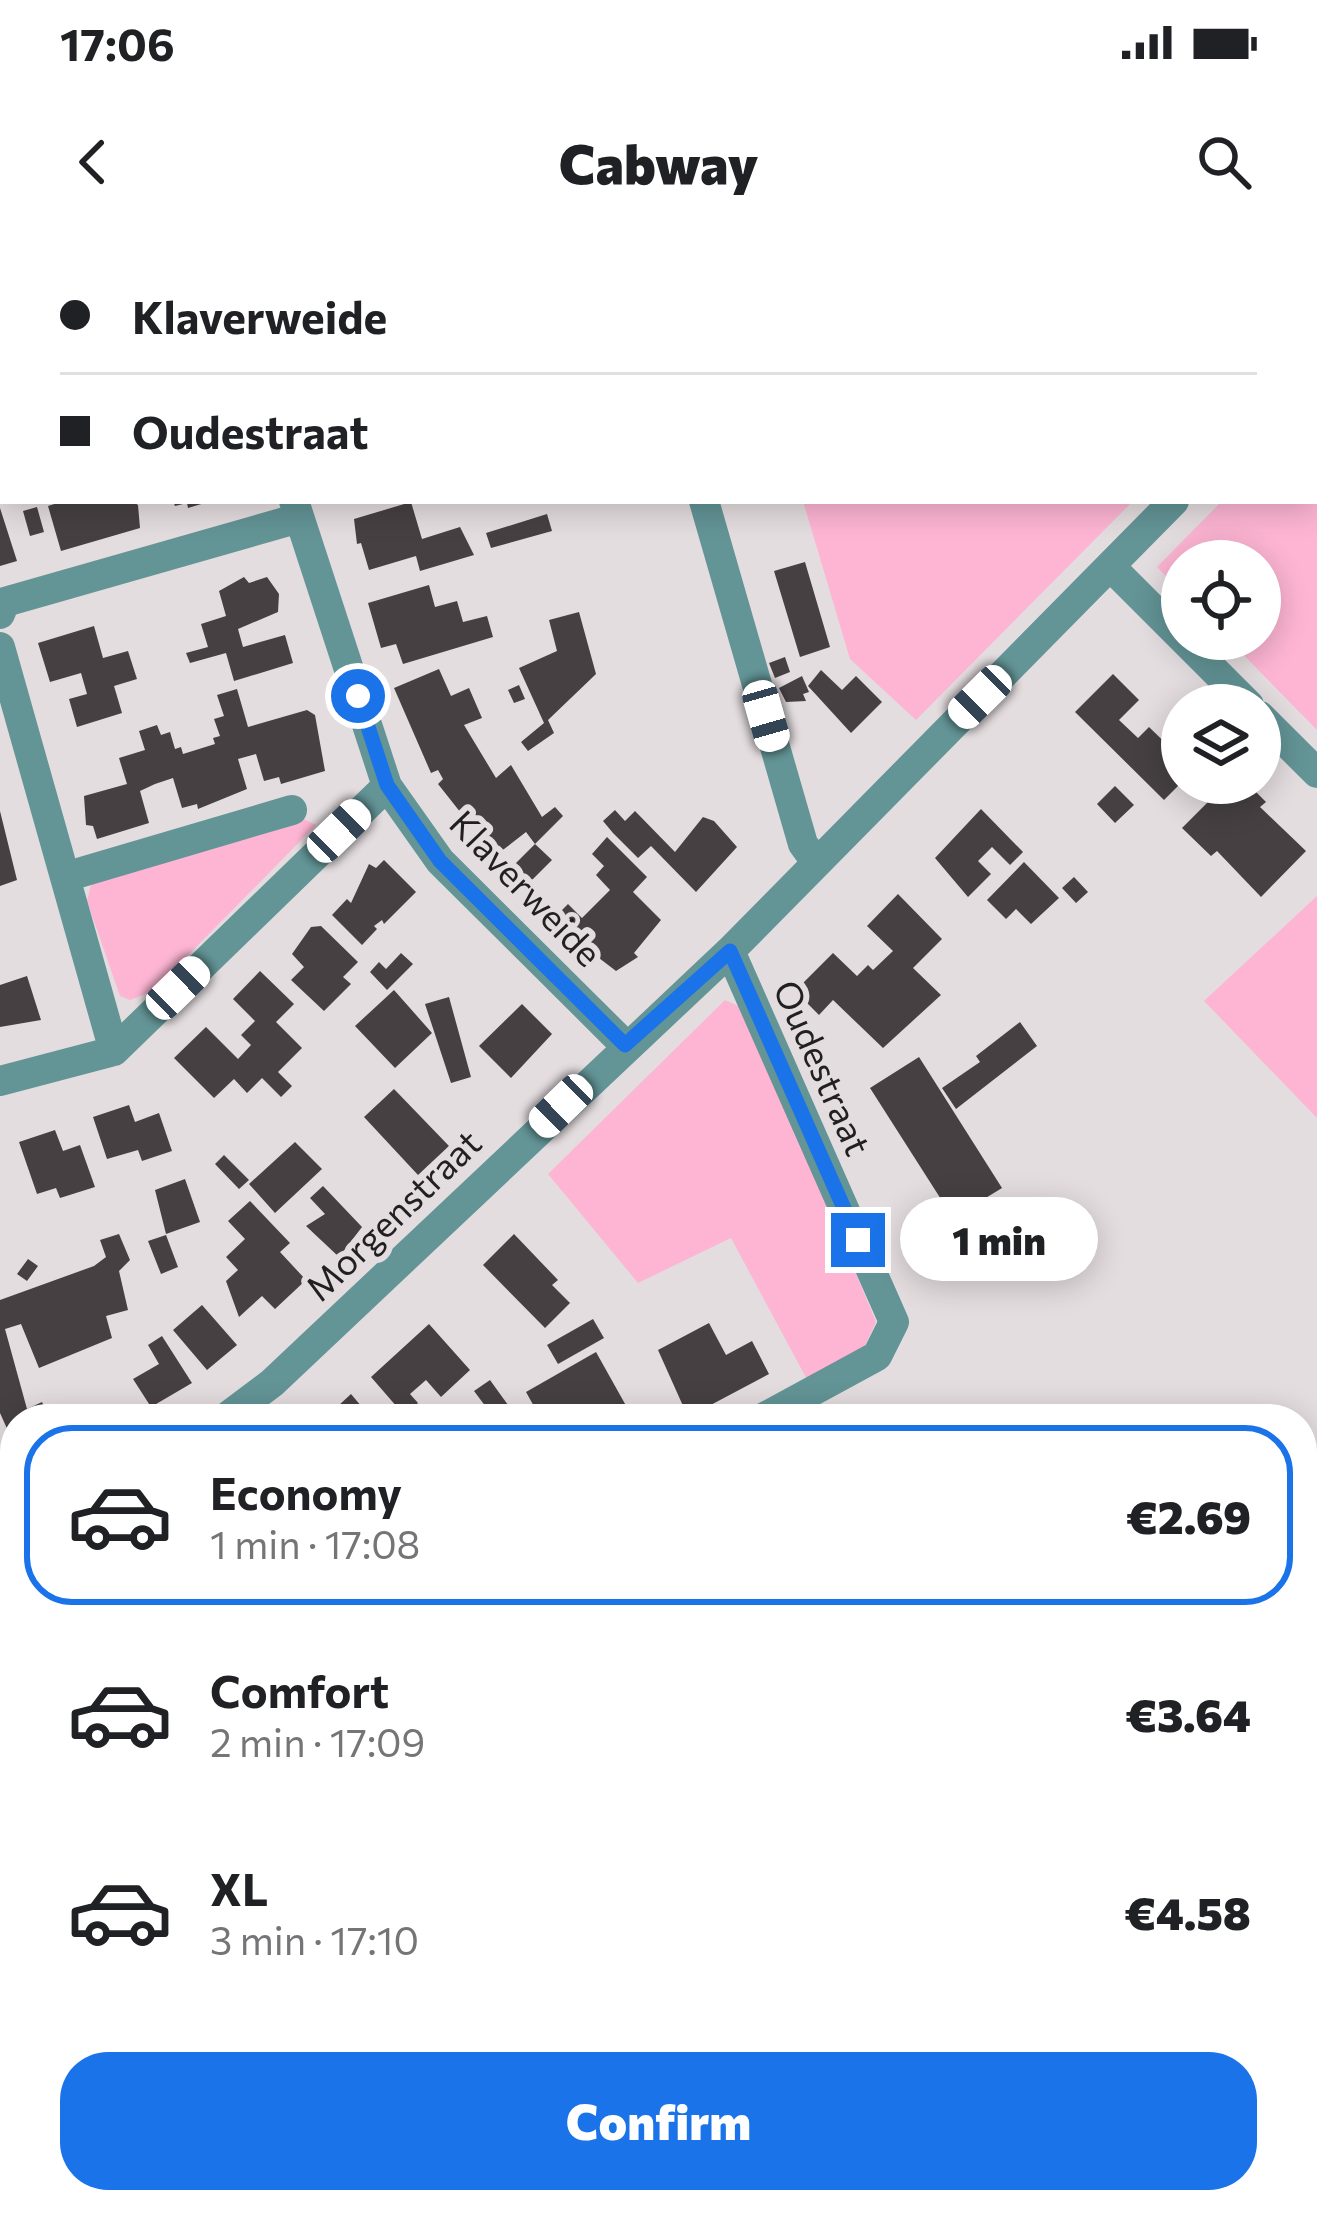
<!DOCTYPE html>
<html lang="en">
<head>
<meta charset="utf-8">
<style>
	body { margin:0; font-family:Commissioner,sans-serif; background:#f2f2f2; color:#202124; height:100vh; display:flex; flex-direction:column; font-size:45px; white-space:nowrap }
	* { box-sizing:border-box; margin:0 }
	p { font-size:39px; color:#757577 }
	.icon { flex:none; width:66px; height:66px; fill:none; stroke:currentColor; stroke-width:2; stroke-linecap:round; stroke-linejoin:round }
	.map { position:relative; flex:1; overflow:hidden }
	.details { position:absolute; left:0px; top:1164px; width:1317px; height:810px; display:flex; flex-direction:column; background:#fff; border-radius:48px 48px 0 0; box-shadow:0 6px 30px #0003 }
	.details>* { flex:none }
	.guide { position:absolute; left:0px; top:0px; width:1317px; height:264px; box-shadow:0 6px 30px #0003; display:grid; align-content:center; height:264px; padding:0 60px; background:#fff }
	.tools { position:absolute; left:1161px; top:300px; display:grid; gap:24px }
	.tools a { display:grid; place-items:center; width:120px; height:120px; border-radius:50%; background:#fff; box-shadow:0 6px 30px #0003; font-size:60px }
	.end { position:absolute; width:54px; height:54px; margin:-27px; border:15px solid #1a73e8; background:#fff; box-shadow:0 0 0 6px #fff }
	.from { border-radius:50% }
	.bubble { position:absolute; height:84px; border-radius:42px; background:#fff; box-shadow:0 6px 30px #0003; font-size:39px; font-weight:800; line-height:84px; text-align:center }
	.car { position:absolute; width:36px; height:72px; margin:-36px -18px; border-radius:15px; box-shadow:0 0 9px 3px #0007; background:linear-gradient(#fff 24%,#345 0 40%,#fff 0 76%,#345 0 86%,#fff 0) }
	.guide b { display:flex; align-items:center; gap:42px; height:114px; font-size:45px }
	.guide b+b { border-top:3px solid #e0e0e0 }
	.guide i { width:30px; height:30px; background:#202124 }
	ul { padding:21px 0 0; list-style:none }
	li { display:flex; align-items:center; gap:36px; height:180px; margin:0 24px 18px; padding:0 36px; border:6px solid transparent; border-radius:48px }
	li div { flex:1 }
	li b { display:block; font-size:45px }
	li em { font-style:normal; font-weight:800 }
	li.active { border-color:#1a73e8 }
	li>.icon { width:108px; height:108px; stroke-width:1.5 }
	.action { display:flex; gap:24px; margin-top:auto; padding:24px 60px }
	.action a { flex:1; height:138px; border-radius:48px; background:#1a73e8; color:#fff; font-size:48px; font-weight:800; line-height:138px; text-align:center }
	.status { display:flex; justify-content:space-between; align-items:center; height:84px; padding:0 60px; background:#fff; direction:ltr }
	.status svg { height:33px; fill:currentColor }
	header { display:flex; justify-content:space-between; align-items:center; height:156px; padding:0 60px; background:#fff; font-size:54px; font-weight:800 }
	.map>svg:first-child { display:block }
	.green { fill:#fdb5d3 }
	.building { fill:#464042 }
	.lines { fill:none; stroke-linecap:round; stroke-linejoin:round }
	.minor { stroke:#639496; stroke-width:30 }
	.route { stroke:#1a73e8; stroke-width:15 }
	.labels { text-anchor:middle; dominant-baseline:central; stroke-width:12; stroke-linejoin:round; paint-order:stroke }
	.street-label { font-size:36px; fill:#221f20; stroke:#e4dddf }
</style>
</head>
<body>
<div class="status"><b>17:06</b><svg viewBox="0 0 49 12"><path d="M0 12V9h3v3zM5 12V6h3v6zM10 12V3h3v9zM15 12V0h3v12zM26 1h20v11H26zM47 4h2v5h-2z"/></svg></div>
<header><svg class="icon" aria-label="back" viewBox="0 0 24 24"><path d="M15 5l-7 7 7 7"/></svg>Cabway<svg class="icon" aria-label="search" viewBox="0 0 24 24"><circle cx="10" cy="10" r="6"/><path d="M15 15l6 6"/></svg></header>
<div class="map">
<svg width="1317" height="1974" viewBox="0 0 1317 1974">
	<rect width="100%" height="100%" fill="#e4dddf"/>
	<!-- green -->
	<path class="green" d="M648 0H1021L1024 3H649Z
		M1317 163V490L1228 399H1260V321H1182V353L1157 327 1222 261H1314Z
		M803 261H1133L916 480 850 419Z
		M302 578 316 585 153 751 130 760 120 756 87 661 92 641Z
		M1317 656V878L1204 761Z
		M725 760 747 770 876 1082 860 1116 810 1145 731 998 638 1043 548 934Z
		M1302 1306 1317 1315V1974H1282L1273 1959H1302Z
		M15 1878V1959H274L283 1974H0V1888Z
		M311 1959H657L667 1974H320Z"/>
	<!-- building -->
	<path class="building" d="M64 261H132L138 265 140 288 61 311 48 266Z
		M173 261H208V262L188 268 187 263 175 266Z
		M411 262 422 299 460 287 474 315 420 331 416 316 369 330 361 303 357 304 354 279Z
		M37 267 44 292 30 296 23 271Z
		M0 268 17 321 0 326Z
		M547 274 552 291 491 308 486 293Z
		M805 322 830 407 800 417 774 331Z
		M244 337 249 343 267 337 279 354 278 372 238 389 243 407 285 395 293 423 234 441 226 413 190 423 186 413 208 407 201 384 226 376 219 351Z
		M429 345 435 367 457 361 463 382 487 376 493 397 403 424 396 404 381 408 368 363Z
		M579 372 596 434 548 480 554 493 528 511 521 502 544 483 519 428 557 411 549 380Z
		M94 386 103 418 128 411 137 439 114 446 122 473 77 487 69 459 87 454 81 433 50 442 38 403Z
		M785 417 790 432 775 438 769 423Z
		M439 429 451 456 469 448 482 478 464 485 496 538 511 525 542 577 555 567 563 576 535 604 526 592 495 616 438 544 443 539 438 530 431 533 394 448Z
		M821 430 842 450 856 436 882 462 851 493 808 446Z
		M1113 434 1139 460 1119 480 1138 498 1149 487 1182 519V542L1164 560 1075 472Z
		M802 436 809 452 803 454 806 461 786 462 779 448Z
		M519 445 525 459 514 463 508 450Z
		M237 449 248 487 307 470 315 475 325 531 281 544 279 537 264 541 256 514 238 519 247 549 198 569 197 564 182 568 173 538 155 544 140 551 149 583 97 599 93 586 86 585 84 556 127 544 119 518 145 510 139 491 157 485 161 495 170 492 175 509 181 507 183 514 215 504 213 498 220 496 214 479 224 476 217 455Z
		M1227 543H1247L1266 562 1260 567 1306 611 1261 657 1217 611 1211 616 1182 588Z
		M1115 546 1134 565 1115 583 1097 564Z
		M981 569 1023 612 1010 625 992 607 978 621 991 634 968 657 935 618Z
		M615 570 625 581 635 571 675 612 703 577 714 581 737 607 696 652 651 606 638 618 613 593 603 581Z
		M0 571 17 640 0 646Z
		M607 597 647 637 633 652 661 680 634 713 638 717 616 731 582 705 586 701 558 674 568 664 582 678 610 650 596 635 604 626 592 614Z
		M535 604 552 620 528 644 511 628Z
		M384 620 416 652 384 684 382 680 374 686 377 689 362 705 332 675 347 659 351 663 369 624 376 628Z
		M1024 622 1059 658 1031 684 1016 669 1006 679 987 660Z
		M1074 637 1088 652 1076 663 1062 648Z
		M898 654 942 699 913 728 941 755 883 808 833 760 819 775 795 751 833 713 857 736 868 725 873 730 893 711 867 686Z
		M321 686 358 722 343 737 351 744 324 771 291 740 304 727 292 714 311 687Z
		M401 713 413 724 387 750 370 732 379 722 386 729Z
		M260 731 294 764 276 782 302 808 278 832 292 846 281 857 262 838 247 853 234 839 214 858 174 818 206 787 238 819 251 805 241 795 255 781 233 759Z
		M27 736 41 780 0 787V745Z
		M394 750 432 793 395 828 355 786Z
		M449 757 471 837 451 843 425 764Z
		M522 764 552 794 511 838 479 806Z
		M1020 782 1037 806 956 869 942 848 980 822 976 816Z
		M919 817 1002 948 953 978 870 848Z
		M394 849 449 906 418 935 364 877Z
		M129 865 135 882 159 873 172 911 142 921 138 910 107 919 93 877Z
		M55 890 63 911 80 905 95 947 60 958 56 948 37 954 19 902Z
		M295 902 322 929 275 973 249 944Z
		M224 915 249 940 239 949 215 924Z
		M185 939 200 982 166 994 155 950Z
		M323 946 362 987 339 1017 306 986 325 974 310 958Z
		M250 961 290 1003 280 1012 306 1040 275 1069 262 1056 239 1077 226 1041 238 1030 226 1017 245 999 228 981Z
		M119 994 130 1020 119 1031 128 1070 106 1076 112 1098 39 1128 21 1084 5 1089 27 1169 42 1162 50 1179H15L14 1204 0 1173V1060L94 1026 106 1017 100 1000Z
		M514 994 558 1040 552 1045 570 1063 545 1088 483 1025Z
		M166 995 178 1027 161 1034 148 1001Z
		M28 1019 38 1026 27 1041 17 1034Z
		M202 1065 237 1105 207 1130 173 1090Z
		M593 1079 604 1098 558 1124 547 1105Z
		M709 1083 726 1115 752 1101 769 1134 688 1177 658 1110Z
		M429 1084 470 1130 441 1157 426 1140 410 1154 418 1163 404 1175 371 1137Z
		M162 1096 192 1143 151 1167 133 1139 159 1124 148 1105Z
		M596 1112 629 1171 614 1179H541L526 1152Z
		M490 1140 518 1179H495L474 1151Z
		M351 1154 372 1179H324Z
		M15 1210V1247L13 1248 5 1214Z
		M13 1365 15 1370V1454L0 1427V1370Z
		M11 1455 15 1463V1524L4 1502 8 1489 0 1474V1460Z
		M15 1631V1683L0 1690V1642Z
		M10 1739 15 1751V1794L0 1801V1744Z"/>
	<g class="lines">
		<!-- minor -->
		<path class="minor" d="M241 3V0
			M1314 120 1317 117
			M294 261 387 546 440 621 625 805
			M704 261 803 604 816 622
			M1110 326 1182 398
			M0 374 5 362 299 278
			M1183 399 1249 465
			M0 407 114 811 0 841
			M1260 476 1317 533
			M65 637 292 570
			M730 711 894 1082 877 1116 761 1179
			M114 811 387 546
			M224 1179 272 1143 730 711 1174 261
			M0 1297 15 1291
			M0 1585 15 1581"/>
	</g>
	<g class="lines">
		<!-- route -->
		<path class="route" d="M358 456 387 545 440 621 625 805 730 711 858 1000"/>
	</g>
	<g class="labels">
		<!-- street labels -->
		<g class="street-label">
			<text transform="translate(527 647) rotate(46)">Klaverweide</text>
			<text transform="translate(824 827) rotate(66)">Oudestraat</text>
			<text transform="translate(392 974) rotate(-44)">Morgenstraat</text>
		</g>
	</g>
</svg>
<div class="tools">
<a><svg class="icon" aria-label="locate" viewBox="0 0 24 24"><circle cx="12" cy="12" r="6"/><path d="M12 2v4M12 18v4M2 12h4M18 12h4"/></svg></a>
<a><svg class="icon" aria-label="layers" viewBox="0 0 24 24"><path d="M12 4l9 5-9 5-9-5zM3 14l9 5 9-5"/></svg></a>
</div>
<i class="end from" style="left:358px;top:456px"></i>
<i class="end" style="left:858px;top:1000px"></i>
<div class="bubble" style="left:900px;top:957px;width:198px">1 min</div>
<i class="car" style="left:980px;top:457px;rotate:225deg"></i>
<i class="car" style="left:766px;top:476px;rotate:164deg"></i>
<i class="car" style="left:339px;top:591px;rotate:46deg"></i>
<i class="car" style="left:178px;top:748px;rotate:46deg"></i>
<i class="car" style="left:561px;top:866px;rotate:226deg"></i>
<div class="guide">
<b><i class="from"></i>Klaverweide</b>
<b><i></i>Oudestraat</b>
</div>
<section class="details">
<ul>
<li class="active"><svg class="icon" aria-label="car" viewBox="0 0 24 24"><path d="M5 17H2v-5l4-1 3-4h7l3 4 3 1v5h-3M9 17h6M6 11h13"/><circle cx="7" cy="17" r="2"/><circle cx="17" cy="17" r="2"/></svg><div><b>Economy</b><p>1 min · 17:08</p></div><em>€2.69</em></li>
<li><svg class="icon" aria-label="car" viewBox="0 0 24 24"><path d="M5 17H2v-5l4-1 3-4h7l3 4 3 1v5h-3M9 17h6M6 11h13"/><circle cx="7" cy="17" r="2"/><circle cx="17" cy="17" r="2"/></svg><div><b>Comfort</b><p>2 min · 17:09</p></div><em>€3.64</em></li>
<li><svg class="icon" aria-label="car" viewBox="0 0 24 24"><path d="M5 17H2v-5l4-1 3-4h7l3 4 3 1v5h-3M9 17h6M6 11h13"/><circle cx="7" cy="17" r="2"/><circle cx="17" cy="17" r="2"/></svg><div><b>XL</b><p>3 min · 17:10</p></div><em>€4.58</em></li>
</ul>
<div class="action"><a>Confirm</a></div>
</section>
</div>
</body>
</html>
